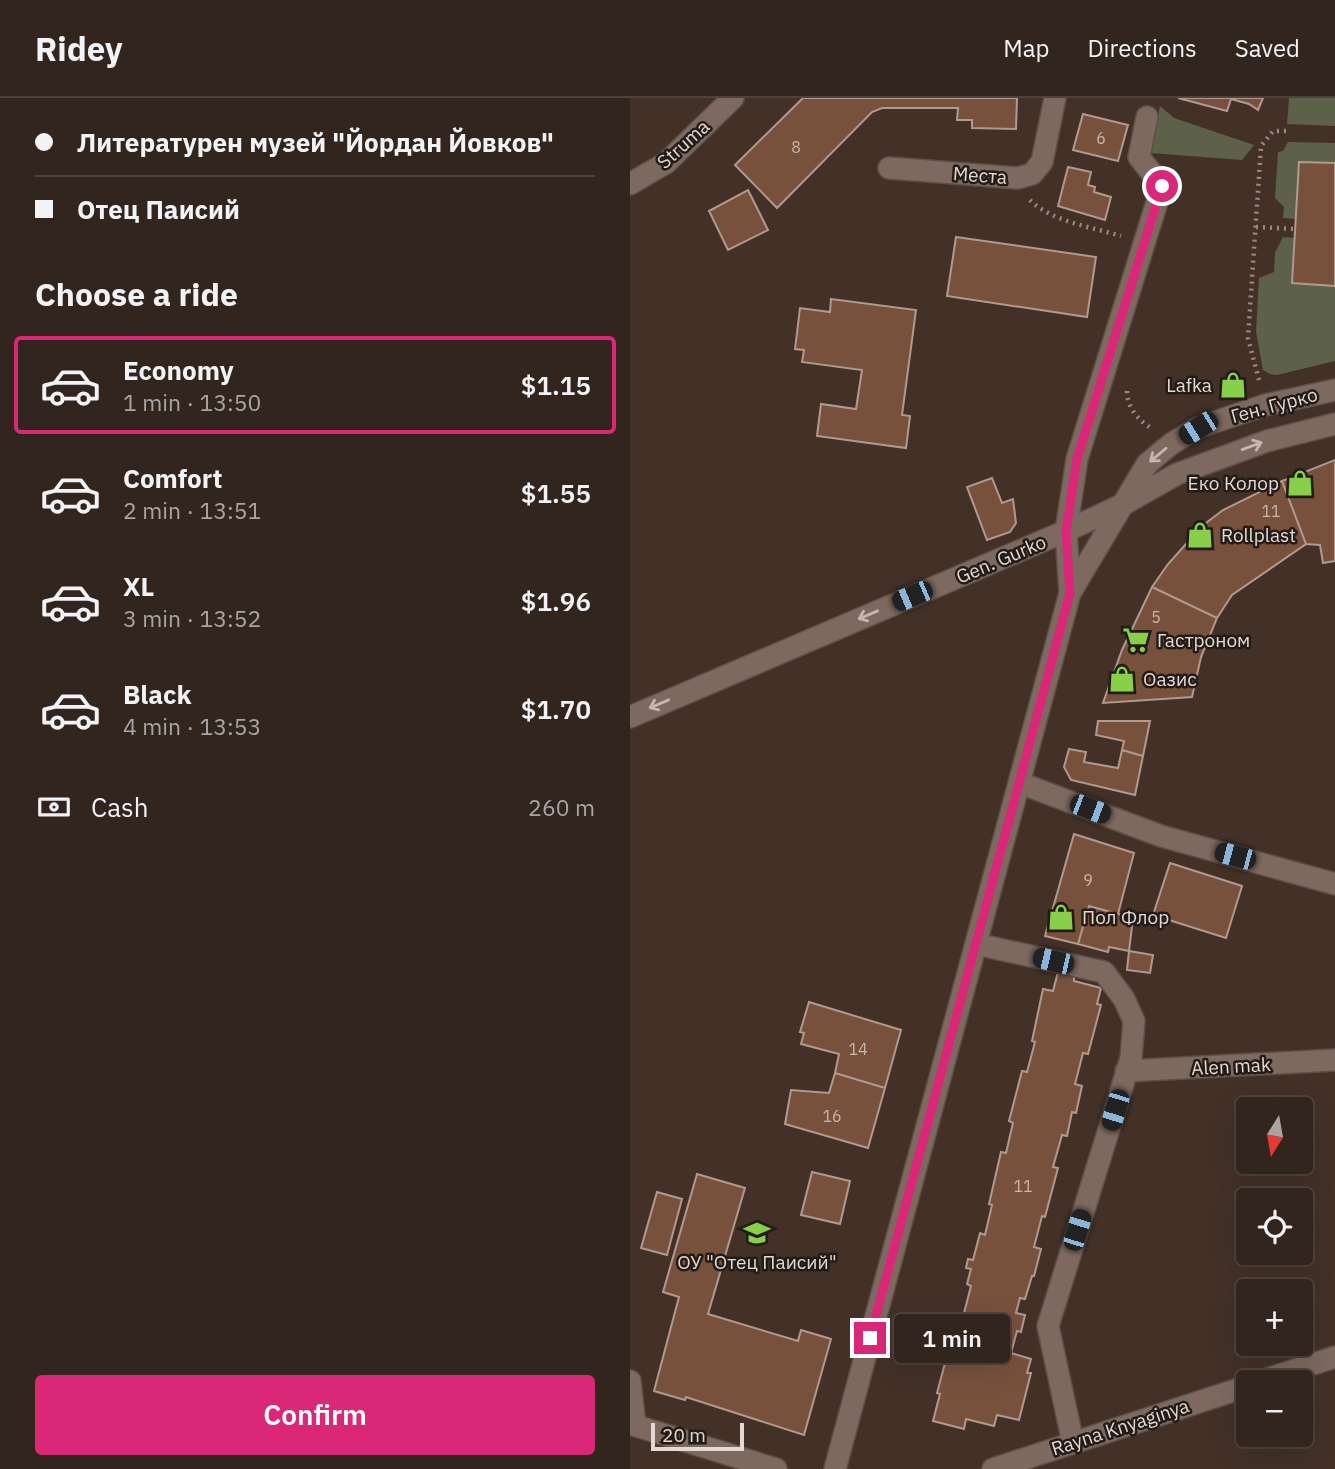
<!DOCTYPE html>
<html lang="en">
<head>
<meta charset="utf-8">
<style>
	body { margin:0; font-family:"IBM Plex Sans",sans-serif; background:#3a2d27; color:#f1f3f6; height:100vh; display:flex; flex-direction:column; font-size:26px; white-space:nowrap }
	* { box-sizing:border-box; margin:0 }
	p { font-size:23px; color:#a8a5a4 }
	.icon { flex:none; width:38px; height:38px; fill:none; stroke:currentColor; stroke-width:2; stroke-linecap:round; stroke-linejoin:round }
	.map { position:relative; flex:1; overflow:hidden }
	.drawer { display:flex; flex-direction:column; background:#32251e; width:630px }
	.drawer>* { flex:none }
	.guide { display:grid; align-content:center; height:154px; padding:0 35px; background:#32251e }
	.needle { width:46px; rotate:191deg }
	.controls { position:absolute; left:606px; top:999px; display:grid; gap:14px }
	.controls a { display:grid; place-items:center; width:77px; height:77px; border-radius:7px; background:#32251e; box-shadow:0 7px 28px #0002,0 0 0 2px #4d423c; font-size:35px }
	.scale { position:absolute; left:21px; bottom:18px; width:93px; box-sizing:border-box; padding-left:7px; border:4px solid #e4d8d2; border-top:0; font-size:19px; line-height:24px; white-space:nowrap; color:#e4d8d2; -webkit-text-stroke:5px #231b17; paint-order:stroke }
	.end { position:absolute; width:32px; height:32px; margin:-16px; border:9px solid #db2777; background:#fff; box-shadow:0 0 0 4px #fff }
	.from { border-radius:50% }
	.bubble { position:absolute; height:49px; border-radius:7px; background:#32251e; box-shadow:0 7px 28px #0002,0 0 0 2px #4d423c; font-size:23px; font-weight:600; line-height:49px; text-align:center }
	.car { position:absolute; width:21px; height:42px; margin:-21px -10px; border-radius:9px; box-shadow:0 0 5px 2px #0007; background:linear-gradient(#222 24%,#8ab4d8 0 40%,#222 0 76%,#8ab4d8 0 86%,#222 0) }
	.guide b { display:flex; align-items:center; gap:24px; height:66px; font-size:26px }
	.guide b+b { border-top:2px solid #4d423c }
	.guide i { width:18px; height:18px; background:#f1f3f6 }
	ul { padding:0; list-style:none }
	li { display:flex; align-items:center; gap:21px; height:98px; margin:0 14px 10px; padding:0 21px; border:4px solid transparent; border-radius:7px }
	li div { flex:1 }
	li b { display:block; font-size:26px }
	li em { font-style:normal; font-weight:600 }
	li.on { border-color:#db2777 }
	li>.icon { width:63px; height:63px; stroke-width:1.5 }
	h2 { padding:0 35px; font-size:32px; line-height:84px }
	.pay { display:flex; align-items:center; gap:18px; height:77px; padding:0 35px; font-size:26px }
	.pay p { margin-inline-start:auto }
	.action { display:flex; gap:14px; margin-top:auto; padding:14px 35px }
	.action a { flex:1; height:80px; border-radius:7px; background:#db2777; color:#fff; font-size:28px; font-weight:600; line-height:80px; text-align:center }
	header { display:flex; align-items:center; gap:42px; box-sizing:border-box; height:98px; padding:0 35px; background:#32251e; border-bottom:2px solid #4d423c }
	header strong { font-size:33px }
	nav { display:flex; gap:38px; margin-inline-start:auto; font-size:24px }
	main { display:flex; flex:1; min-height:0 }
	.map>svg:first-child { display:block }
	.green { fill:#5d6149 }
	.building { fill:#78513d; stroke:#b09a8f; stroke-width:2 }
	.lines { fill:none; stroke-linecap:round; stroke-linejoin:round }
	.minor-casing { stroke:#5d4e46; stroke-width:24 }
	.path { stroke:#9a8b83; stroke-width:4.5; stroke-dasharray:2 5; stroke-linecap:butt }
	.minor { stroke:#7d695f; stroke-width:21 }
	.oneway { stroke:#c5b7b0 }
	.route { stroke:#db2777; stroke-width:9 }
	.labels { text-anchor:middle; dominant-baseline:central; stroke-width:5; stroke-linejoin:round; paint-order:stroke }
	.number-label { font-size:16px; fill:#c9b6ad }
	.street-label { font-size:19px; fill:#e4d8d2; stroke:#231b17 }
	.poi-label { font-size:19px; fill:#e4d8d2; stroke:#231b17; text-anchor:start }
</style>
</head>
<body>
<header>
<strong>Ridey</strong>
<nav><a>Map</a><a>Directions</a><a>Saved</a></nav>
</header>
<main>
<section class="drawer">
<div class="guide">
<b><i class="from"></i>Литературен музей &quot;Йордан Йовков&quot;</b>
<b><i></i>Отец Паисий</b>
</div>
<h2>Choose a ride</h2>
<ul>
<li class="on"><svg class="icon" aria-label="car" viewBox="0 0 24 24"><path d="M5 17H2v-5l4-1 3-4h7l3 4 3 1v5h-3M9 17h6M6 11h13"/><circle cx="7" cy="17" r="2"/><circle cx="17" cy="17" r="2"/></svg><div><b>Economy</b><p>1 min · 13:50</p></div><em>$1.15</em></li>
<li><svg class="icon" aria-label="car" viewBox="0 0 24 24"><path d="M5 17H2v-5l4-1 3-4h7l3 4 3 1v5h-3M9 17h6M6 11h13"/><circle cx="7" cy="17" r="2"/><circle cx="17" cy="17" r="2"/></svg><div><b>Comfort</b><p>2 min · 13:51</p></div><em>$1.55</em></li>
<li><svg class="icon" aria-label="car" viewBox="0 0 24 24"><path d="M5 17H2v-5l4-1 3-4h7l3 4 3 1v5h-3M9 17h6M6 11h13"/><circle cx="7" cy="17" r="2"/><circle cx="17" cy="17" r="2"/></svg><div><b>XL</b><p>3 min · 13:52</p></div><em>$1.96</em></li>
<li><svg class="icon" aria-label="car" viewBox="0 0 24 24"><path d="M5 17H2v-5l4-1 3-4h7l3 4 3 1v5h-3M9 17h6M6 11h13"/><circle cx="7" cy="17" r="2"/><circle cx="17" cy="17" r="2"/></svg><div><b>Black</b><p>4 min · 13:53</p></div><em>$1.70</em></li>
</ul>
<div class="pay"><svg class="icon" aria-label="cash" viewBox="0 0 24 24"><path d="M3 7h18v10H3z"/><circle cx="12" cy="12" r="2"/></svg>Cash<p>260 m</p></div>
<div class="action"><a>Confirm</a></div>
</section>
<div class="map">
<svg width="705" height="1371" viewBox="0 0 705 1371">
	<rect width="100%" height="100%" fill="#433128"/>
	<!-- green -->
	<path class="green" d="M659 0H705V28L657 26Z
		M530 8 544 20 624 47 612 62 520 55Z
		M658 44 705 45V65L666 121 653 120 654 109 645 100 648 54 653 53Z
		M653 139 665 140 662 185 705 188V263L647 277 640 276 633 272 626 234 629 180 644 174 645 155Z"/>
	<!-- building -->
	<path class="building" d="M173 0H387L386 31 342 30V22H327L328 10H252L242 14 147 110 105 67Z
		M548 0H633L628 12 619 6 601 1 597 13Z
		M453 16 498 27 488 63 443 52Z
		M669 64 705 65V188L662 185Z
		M438 69 461 74 458 87 465 89 464 94 481 99 475 122 428 108Z
		M118 92 138 132 98 152 79 113Z
		M326 139 466 159 457 219 317 198Z
		M201 201 286 212 272 317 280 318 276 350 187 338 191 306 226 311 232 272 172 264 174 252 165 251 170 210 200 214Z
		M705 362V463L693 465 690 447 676 446 652 383Z
		M362 380 372 405 383 401 386 425 380 434 357 442 337 389Z
		M652 383 676 446 602 497 587 520 522 489 538 466 572 428 593 412Z
		M522 489 587 520 571 559 562 599 473 605 492 552Z
		M468 623H520L513 658 492 652 494 643 466 637Z
		M439 651 456 654 454 664 488 670 492 652 513 658 505 697 441 682 434 669Z
		M444 736 504 755 488 816 459 808 448 846 415 838Z
		M540 765 612 788 596 840 523 817Z
		M459 808 503 820 499 853 479 849 478 854 448 846Z
		M499 853 523 857 520 875 497 872Z
		M428 874 444 878V883L471 890 467 906 471 907 458 956 453 955 445 986 452 988 446 1015 442 1014 437 1038 432 1037 423 1069 428 1070 415 1119 412 1118 404 1149 411 1151 404 1178H402L395 1201 390 1200 386 1215 395 1217 391 1234 387 1233 381 1255 401 1261 397 1275H401L389 1322 367 1317 364 1328 336 1321 334 1331 303 1323 310 1296 307 1295 319 1250 322 1251 330 1218 333 1219 341 1188 337 1186 341 1171 336 1170 338 1161 343 1162 350 1135 355 1137 362 1107 359 1106 371 1054 376 1055 383 1025 379 1023 392 973 397 974 405 944 402 943 413 891 423 893Z
		M179 904 271 932 255 990 205 975 209 956 171 946 174 935 170 934Z
		M205 975 255 990 238 1050 155 1026 161 992 199 995Z
		M182 1074 220 1083 210 1126 171 1117Z
		M67 1076 115 1090 78 1216 168 1243 171 1232 201 1241 174 1337 56 1299 55 1302 24 1293 49 1199 33 1194Z
		M27 1094 52 1101 37 1157 11 1150Z"/>
	<g class="lines">
		<!-- minor casing -->
		<g class="minor-casing">
			<path id="minor" d="M259 70 388 80 402 76 412 64 425 0
				M0 86 36 65 103 0
				M440 495 436 433 447 361 532 88 509 59 517 19
				M0 619 436 433 494 406 547 376 637 343 705 326
				M390 685 531 738 705 786
				M346 846 474 874 494 901 504 923 501 960 418 1228 443 1345
				M496 973 705 962
				M0 1283 5 1327
				M628 1284 705 1259
				M0 1326 146 1371
				M205 1371 440 495 517 366 541 346 567 330 635 307 705 292
				M363 1371 618 1288"/>
		</g>
		<!-- path -->
		<path class="path" d="M400 102C422 124 462 129 491 138
			M626 129 665 131
			M629 282 618 240 631 48 643 33H657
			M497 293C497 309 508 322 521 330"/>
		<!-- minor -->
		<use href="#minor" class="minor"/>
	</g>
	<!-- one-way arrows -->
	<defs><path id="oneway-shaft" d="M-6 0H5M1.5-3L5.5 0L1.5 3" fill="none" stroke-width="1.6" stroke-linecap="round" stroke-linejoin="round" transform="scale(1.75)"/></defs>
	<g class="oneway">
		<use href="#oneway-shaft" transform="translate(622 348) rotate(-20)"/>
		<use href="#oneway-shaft" transform="translate(528 357) rotate(140)"/>
		<use href="#oneway-shaft" transform="translate(238 517) rotate(157)"/>
		<use href="#oneway-shaft" transform="translate(29 606) rotate(157)"/>
	</g>
	<g class="lines">
		<!-- route -->
		<path class="route" d="M240 1240 440 495 436 433 447 361 532 88"/>
	</g>
	<!-- icons -->
	<defs>
		<g id="shop-bare" transform="scale(2.1)"><path d="M-5-2.5h2.3a2.7 3.5 0 0 1 5.4 0H5L5.5 6h-11ZM-1.5-2.5h3a1.5 2.3 0 0 0-3 0Z" fill="#88cf4a" stroke="#231b17" stroke-width="2.5" paint-order="stroke"/></g>
		<g id="supermarket-bare" transform="scale(2.1)"><path d="M-6-5.5h2.5l.6 2H6L4.5 2H-2.5L-4.4-4H-6ZM-1.5 3.2a1.3 1.3 0 1 0 .1 0ZM3 3.2a1.3 1.3 0 1 0 .1 0Z" fill="#88cf4a" stroke="#231b17" stroke-width="2.5" paint-order="stroke"/></g>
		<g id="school-bare" transform="scale(2.1)"><path d="M0-5L7-2L0 1L-7-2ZM-4 1L0 2.5L4 1V4Q0 6-4 4Z" fill="#88cf4a" stroke="#231b17" stroke-width="2.5" paint-order="stroke"/></g>
	</defs>
	<g fill-rule="evenodd">
		<use href="#shop-bare" x="603" y="287"/>
		<use href="#shop-bare" x="670" y="385"/>
		<use href="#shop-bare" x="570" y="437"/>
		<use href="#supermarket-bare" x="506" y="542"/>
		<use href="#shop-bare" x="492" y="581"/>
		<use href="#shop-bare" x="431" y="819"/>
		<use href="#school-bare" x="127" y="1135"/>
	</g>
	<g class="labels">
		<!-- number labels -->
		<g class="number-label">
			<text x="471" y="40">6</text>
			<text x="166" y="49">8</text>
			<text x="641" y="413">11</text>
			<text x="526" y="519">5</text>
			<text x="458" y="782">9</text>
			<text x="228" y="951">14</text>
			<text x="202" y="1018">16</text>
			<text x="393" y="1088">11</text>
		</g>
		<!-- street labels -->
		<g class="street-label">
			<text transform="translate(53 46) rotate(-42)">Struma</text>
			<text transform="translate(350 77) rotate(4)">Места</text>
			<text transform="translate(644 307) rotate(-15)">Ген. Гурко</text>
			<text transform="translate(371 461) rotate(-23)">Gen. Gurko</text>
			<text transform="translate(601 968) rotate(-3)">Alen mak</text>
			<text transform="translate(490 1329) rotate(-18)">Rayna Knyaginya</text>
		</g>
		<!-- poi labels -->
		<g class="poi-label">
			<text x="582" y="287" text-anchor="end">Lafka</text>
			<text x="649" y="385" text-anchor="end">Eко Колор</text>
			<text x="591" y="437">Rollplast</text>
			<text x="527" y="542">Гастроном</text>
			<text x="513" y="581">Оазис</text>
			<text x="452" y="819">Пол Флор</text>
			<text x="127" y="1164" text-anchor="middle">ОУ "Отец Паисий"</text>
		</g>
	</g>
</svg>
<div class="controls">
<a><svg class="needle" viewBox="-14 -14 28 28"><path d="M0-13l5 13h-10z" fill="#e53935"/><path d="M0 13l5-13h-10z" fill="#a8a5a4"/></svg></a>
<a><svg class="icon" aria-label="locate" viewBox="0 0 24 24"><circle cx="12" cy="12" r="6"/><path d="M12 2v4M12 18v4M2 12h4M18 12h4"/></svg></a>
<a>+</a>
<a>−</a>
</div>
<div class="scale">20 m</div>
<i class="end from" style="left:532px;top:88px"></i>
<i class="end" style="left:240px;top:1240px"></i>
<div class="bubble" style="left:264px;top:1216px;width:116px">1 min</div>
<i class="car" style="left:568px;top:330px;rotate:238deg"></i>
<i class="car" style="left:282px;top:498px;rotate:247deg"></i>
<i class="car" style="left:460px;top:711px;rotate:111deg"></i>
<i class="car" style="left:605px;top:758px;rotate:285deg"></i>
<i class="car" style="left:423px;top:863px;rotate:283deg"></i>
<i class="car" style="left:485px;top:1012px;rotate:197deg"></i>
<i class="car" style="left:447px;top:1132px;rotate:17deg"></i>
</div>
</main>
</body>
</html>
